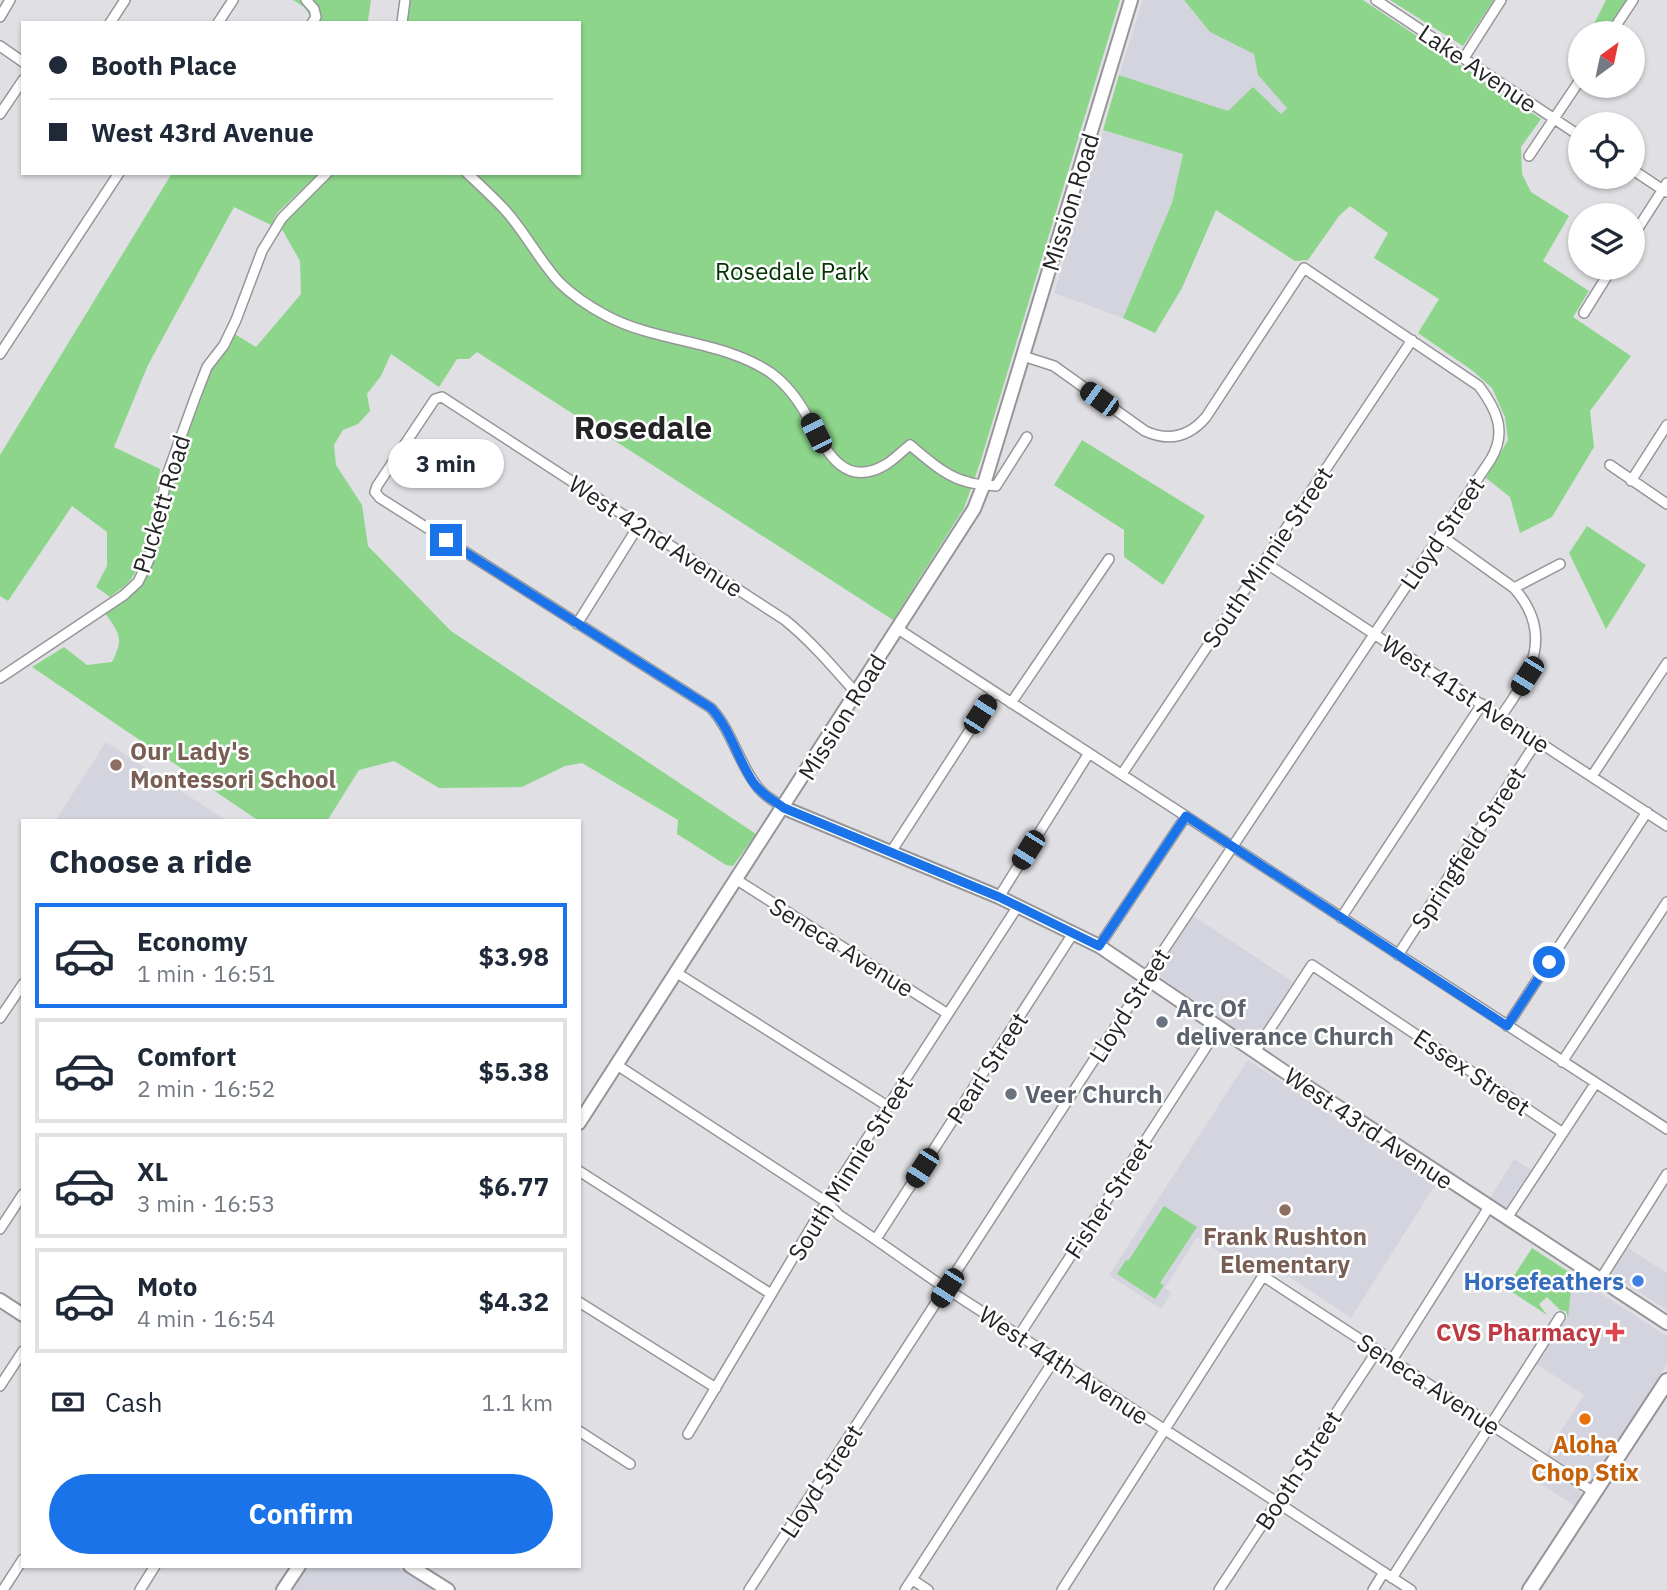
<!DOCTYPE html>
<html lang="en">
<head>
<meta charset="utf-8">
<style>
	body { margin:0; font-family:"IBM Plex Sans",sans-serif; background:#f6f6f7; color:#1f2937; height:100vh; display:flex; flex-direction:column; font-size:26px; white-space:nowrap }
	* { box-sizing:border-box; margin:0 }
	p { font-size:23px; color:#747a83 }
	.icon { flex:none; width:38px; height:38px; fill:none; stroke:currentColor; stroke-width:2; stroke-linecap:round; stroke-linejoin:round }
	.map { position:relative; flex:1; overflow:hidden }
	.drawer { position:absolute; left:21px; top:819px; width:560px; height:749px; display:flex; flex-direction:column; background:#fff; border-radius:0px; box-shadow:0 2px 5px #0004 }
	.drawer>* { flex:none }
	.top-card { position:absolute; left:21px; top:21px; width:560px; height:154px; border-radius:0px; box-shadow:0 2px 5px #0004; display:grid; align-content:center; height:154px; padding:0 28px; background:#fff }
	.needle { width:46px; rotate:33deg }
	.tools { position:absolute; left:1568px; top:21px; display:grid; gap:14px }
	.tools a { display:grid; place-items:center; width:77px; height:77px; border-radius:50%; background:#fff; box-shadow:0 2px 5px #0004; font-size:35px }
	.end { position:absolute; width:32px; height:32px; margin:-16px; border:9px solid #1a73e8; background:#fff; box-shadow:0 0 0 4px #fff }
	.from { border-radius:50% }
	.bubble { position:absolute; height:49px; border-radius:24px; background:#fff; box-shadow:0 2px 5px #0004; font-size:23px; font-weight:700; line-height:49px; text-align:center }
	.car { position:absolute; width:21px; height:42px; margin:-21px -10px; border-radius:9px; box-shadow:0 0 5px 2px #0007; background:linear-gradient(#222 24%,#8ab4d8 0 40%,#222 0 76%,#8ab4d8 0 86%,#222 0) }
	.top-card b { display:flex; align-items:center; gap:24px; height:66px; font-size:26px }
	.top-card b+b { border-top:2px solid #e0e1e3 }
	.top-card i { width:18px; height:18px; background:#1f2937 }
	ul { padding:0; list-style:none }
	li { display:flex; align-items:center; gap:21px; height:105px; margin:0 14px 10px; padding:0 14px; border:4px solid #e0e1e3; border-radius:0px }
	li div { flex:1 }
	li b { display:block; font-size:26px }
	li em { font-style:normal; font-weight:700 }
	li.on { border-color:#1a73e8 }
	li>.icon { width:63px; height:63px; stroke-width:1.5 }
	h2 { padding:0 28px; font-size:32px; line-height:84px }
	.pay { display:flex; align-items:center; gap:18px; height:77px; padding:0 28px; font-size:26px }
	.pay p { margin-inline-start:auto }
	.button { display:flex; gap:14px; margin-top:auto; padding:14px 28px }
	.button a { flex:1; height:80px; border-radius:42px; background:#1a73e8; color:#fff; font-size:28px; font-weight:700; line-height:80px; text-align:center }
	.map>svg:first-child { display:block }
	.built { fill:#d4d4df }
	.green { fill:#8cd58a }
	.lines { fill:none; stroke-linecap:round; stroke-linejoin:round }
	.street-casing { stroke:#96969a; stroke-width:12 }
	.secondary-casing { stroke:#96969a; stroke-width:16 }
	.primary-casing { stroke:#96969a; stroke-width:18 }
	.street { stroke:#fff; stroke-width:9 }
	.secondary { stroke:#fff; stroke-width:12 }
	.primary { stroke:#fff; stroke-width:14 }
	.route { stroke:#1a73e8; stroke-width:9 }
	.education-dot { fill:#8d6e63; stroke:#fff; stroke-width:2.5 }
	.worship-dot { fill:#6b7280; stroke:#fff; stroke-width:2.5 }
	.shop-dot { fill:#3f7fe0; stroke:#fff; stroke-width:2.5 }
	.health-dot { fill:#e0444e; stroke:#fff; stroke-width:2.5 }
	.food-dot { fill:#e8710a; stroke:#fff; stroke-width:2.5 }
	.labels { text-anchor:middle; dominant-baseline:central; stroke-width:5; stroke-linejoin:round; paint-order:stroke }
	.street-label { font-size:24px; fill:#242426; stroke:#fff }
	.park-label { font-size:24px; fill:#003402; stroke:#fff }
	.education-label { font-size:24px; font-weight:bold; fill:#785e54; stroke:#fff; text-anchor:start }
	.worship-label { font-size:24px; font-weight:bold; fill:#5b616d; stroke:#fff; text-anchor:start }
	.shop-label { font-size:24px; font-weight:bold; fill:#366cbe; stroke:#fff; text-anchor:end }
	.health-label { font-size:24px; font-weight:bold; fill:#be3a42; stroke:#fff; text-anchor:end }
	.food-label { font-size:24px; font-weight:bold; fill:#c56008; stroke:#fff }
	.district-label { font-size:32px; font-weight:bold; fill:#242426; stroke:#fff }
</style>
</head>
<body>
<div class="map">
<svg width="1667" height="1590" viewBox="0 0 1667 1590">
	<rect width="100%" height="100%" fill="#e0e0e4"/>
	<!-- built -->
	<path class="built" d="M1143 0H1184L1210 32 1254 54 1258 75 1287 108 1281 114 1228 111 1119 75Z
		M1103 130 1183 153 1172 203 1123 318 1054 293Z
		M106 742 224 819 223 821H55Z
		M1192 915 1293 982 1257 1040H1252L1156 974Z
		M1248 1060 1435 1185 1351 1318 1267 1262 1256 1277 1197 1237 1165 1288 1172 1293 1161 1309 1109 1275Z
		M1514 1159 1533 1171 1510 1206 1506 1207 1490 1198Z
		M1625 1246 1667 1273V1310L1611 1274V1269Z
		M1577 1278 1667 1336V1364L1595 1476 1589 1480 1582 1477 1546 1454 1584 1395 1535 1363 1563 1322 1568 1318 1571 1289Z
		M1541 1462 1579 1488 1581 1495 1575 1506 1531 1478Z
		M307 1566H396L433 1590H292Z"/>
	<!-- green -->
	<path class="green" d="M293 0H371L368 21 378 23H315L304 7Z
		M405 0H1120L980 463 964 508 893 620 477 352 469 359H457L439 387 391 354 381 376 367 394 370 411 358 424 343 430 334 445 336 465 362 505 368 546 451 631 756 834 733 866 726 865 677 834 678 820 582 763 565 766 522 787 439 788 394 761 359 770 327 821H259L32 667 64 647 87 665 112 662C124 638 120 634 105 613L132 592 151 563 172 470 211 370 233 333 256 347 301 294 300 261 279 224 327 173H579V23H402Z
		M1184 0H1363L1541 119 1521 147 1522 174 1531 192 1569 216 1543 261 1589 291 1573 317 1631 356 1590 411 1594 447 1552 517 1520 533 1510 497 1486 478 1508 440 1505 417 1492 388 1473 371 1418 333 1439 299 1374 258 1388 233 1350 206 1339 216 1308 260 1295 261 1216 210 1182 288 1155 333 1123 318 1172 203 1183 154 1103 130 1119 75 1228 111 1253 87 1281 114 1287 108 1258 75 1254 54 1210 32Z
		M1390 0H1494L1463 46Z
		M1606 0H1628L1606 33H1596L1594 24Z
		M172 173H319L277 213 271 225 234 207 148 365 114 447 160 469C155 504 153 550 131 579 126 586 117 591 110 597L96 587 107 566V532L72 506 8 601 0 596V455Z
		M1082 440 1205 516 1163 585 1124 557V530L1054 485Z
		M1587 526 1646 565 1606 629 1569 553Z
		M1164 1206 1197 1227 1160 1283 1164 1285 1155 1299 1117 1274 1126 1260 1128 1261Z
		M1532 1248 1572 1274 1575 1280 1571 1290 1568 1318 1566 1311 1560 1310 1547 1297 1539 1304 1547 1315 1506 1288Z"/>
	<g class="lines">
		<!-- street casing -->
		<g class="street-casing">
			<path id="street" d="M306 0 314 9 316 17 312 23
				M1376 0 1580 136
				M0 17 10 0
				M110 23 125 0
				M218 23 233 0
				M402 23 405 0
				M1611 33 1633 0
				M0 46 23 62
				M1464 58 1501 0
				M0 114 23 80
				M1529 156 1580 80
				M1633 170 1666 192
				M467 173C480 185 493 197 505 210 525 232 539 260 559 282 572 295 590 307 607 316 658 343 723 340 771 373 786 384 799 401 808 418 825 447 842 490 885 465 894 460 902 451 910 445 927 459 946 477 968 482 977 485 988 485 996 486L1027 437
				M1633 236 1667 183
				M1584 313 1612 268
				M0 354 119 173
				M1610 465 1667 504
				M1631 481 1667 425
				M1440 535 1514 588C1554 633 1532 674 1501 716
				M1264 562 1667 826
				M1514 588 1560 564
				M577 624 639 525
				M898 629 1667 1129
				M0 678 124 595 138 582 148 562 157 532 166 478 195 398 207 367 224 345 236 320 262 251 282 218 327 173
				M1011 703 1109 559
				M1122 774 1412 340
				M1592 776 1667 663
				M784 808C773 800 761 794 754 782 737 758 731 730 711 708L380 498 375 492 377 486 435 399 442 397 785 620C812 642 833 667 856 693
				M891 852 994 693
				M737 880 948 1014
				M999 897 1089 753
				M1341 918 1482 704
				M1099 946 1186 816
				M1398 955 1537 741
				M677 973 889 1107
				M0 1018 23 984
				M1507 1026 1647 812
				M1255 1052 1312 965 1563 1133
				M1562 1062 1667 902
				M617 1065 828 1203 839 1215C878 1240 915 1268 953 1293 1106 1391 1259 1490 1411 1590
				M579 1171 771 1294
				M1507 1218 1595 1084
				M0 1229 23 1194
				M876 1239 1074 932
				M1600 1280 1667 1174
				M579 1302 716 1388
				M1020 1334 1219 1027
				M1392 1360 1489 1207
				M0 1386 23 1351
				M579 1431 630 1464
				M688 1434 831 1194 1018 906
				M1392 1578 1560 1317
				M913 1580 928 1590
				M3 1590 23 1559
				M140 1590 155 1566
				M749 1590 1142 986 1151 969 1491 459C1507 432 1497 410 1479 386L1304 268 1206 417C1189 437 1169 442 1145 431L1054 366 1023 356
				M905 1590 1056 1357
				M1062 1590 1263 1276 1594 1492
				M1219 1590 1377 1351
				M1373 1590 1384 1572"/>
		</g>
		<!-- secondary casing -->
		<g class="secondary-casing">
			<path id="secondary" d="M784 808 999 897 1099 946 1288 1074 1667 1323
				M579 1123 974 509 984 484 1131 0
				M0 1300 23 1315
				M410 1566 448 1590
				M283 1590 299 1566"/>
		</g>
		<!-- primary casing -->
		<g class="primary-casing">
			<path id="primary" d="M1530 1590 1667 1381"/>
		</g>
		<!-- street -->
		<use href="#street" class="street"/>
		<!-- secondary -->
		<use href="#secondary" class="secondary"/>
		<!-- primary -->
		<use href="#primary" class="primary"/>
	</g>
	<g class="lines">
		<!-- route -->
		<path class="route" d="M446 540 711 708C731 730 737 758 753 782 761 794 773 800 784 808L999 897 1099 946 1186 816 1507 1026 1549 962"/>
	</g>
	<!-- markers -->
	<g class="education-dot">
		<circle cx="116" cy="765" r="7"/>
		<circle cx="1285" cy="1210" r="7"/>
	</g>
	<g class="worship-dot">
		<circle cx="1162" cy="1022" r="7"/>
		<circle cx="1011" cy="1094" r="7"/>
	</g>
	<circle class="shop-dot" cx="1638" cy="1281" r="7"/>
	<path class="health-dot" d="M1611.5 1321.5h7v7h7v7h-7v7h-7v-7h-7v-7h7z"/>
	<circle class="food-dot" cx="1585" cy="1419" r="7"/>
	<g class="labels">
		<!-- street labels -->
		<g class="street-label">
			<text transform="translate(1478 68) rotate(34)">Lake Avenue</text>
			<text transform="translate(1070 202) rotate(-73)">Mission Road</text>
			<text transform="translate(161 504) rotate(-73)">Puckett Road</text>
			<text transform="translate(1442 533) rotate(-56)">Lloyd Street</text>
			<text transform="translate(656 536) rotate(33)">West 42nd Avenue</text>
			<text transform="translate(1267 557) rotate(-56)">South Minnie Street</text>
			<text transform="translate(1466 694) rotate(33)">West 41st Avenue</text>
			<text transform="translate(842 717) rotate(-58)">Mission Road</text>
			<text transform="translate(1468 848) rotate(-57)">Springfield Street</text>
			<text transform="translate(842 947) rotate(32)">Seneca Avenue</text>
			<text transform="translate(1129 1005) rotate(-58)">Lloyd Street</text>
			<text transform="translate(987 1068) rotate(-57)">Pearl Street</text>
			<text transform="translate(1472 1072) rotate(34)">Essex Street</text>
			<text transform="translate(1369 1128) rotate(34)">West 43rd Avenue</text>
			<text transform="translate(850 1168) rotate(-58)">South Minnie Street</text>
			<text transform="translate(1108 1198) rotate(-57)">Fisher Street</text>
			<text transform="translate(1064 1365) rotate(33)">West 44th Avenue</text>
			<text transform="translate(1429 1384) rotate(33)">Seneca Avenue</text>
			<text transform="translate(1298 1470) rotate(-57)">Booth Street</text>
			<text transform="translate(821 1481) rotate(-57)">Lloyd Street</text>
		</g>
		<!-- park labels -->
		<g class="park-label">
			<text x="792" y="271">Rosedale Park</text>
		</g>
		<!-- education labels -->
		<g class="education-label">
			<text x="130" y="751">Our Lady's<tspan x="130" dy="28">Montessori School</tspan></text>
			<text x="1285" y="1236" text-anchor="middle">Frank Rushton<tspan x="1285" dy="28">Elementary</tspan></text>
		</g>
		<!-- worship labels -->
		<g class="worship-label">
			<text x="1176" y="1008">Arc Of<tspan x="1176" dy="28">deliverance Church</tspan></text>
			<text x="1025" y="1094">Veer Church</text>
		</g>
		<!-- shop labels -->
		<g class="shop-label">
			<text x="1624" y="1281">Horsefeathers</text>
		</g>
		<!-- health labels -->
		<g class="health-label">
			<text x="1601" y="1332">CVS Pharmacy</text>
		</g>
		<!-- food labels -->
		<g class="food-label">
			<text x="1585" y="1444">Aloha<tspan x="1585" dy="28">Chop Stix</tspan></text>
		</g>
		<!-- district labels -->
		<g class="district-label">
			<text x="643" y="427">Rosedale</text>
		</g>
	</g>
</svg>
<div class="tools">
<a><svg class="needle" viewBox="-14 -14 28 28"><path d="M0-13l5 13h-10z" fill="#e53935"/><path d="M0 13l5-13h-10z" fill="#747a83"/></svg></a>
<a><svg class="icon" aria-label="locate" viewBox="0 0 24 24"><circle cx="12" cy="12" r="6"/><path d="M12 2v4M12 18v4M2 12h4M18 12h4"/></svg></a>
<a><svg class="icon" aria-label="layers" viewBox="0 0 24 24"><path d="M12 4l9 5-9 5-9-5zM3 14l9 5 9-5"/></svg></a>
</div>
<i class="end from" style="left:1549px;top:962px"></i>
<i class="end" style="left:446px;top:540px"></i>
<div class="bubble" style="left:388px;top:439px;width:116px">3 min</div>
<i class="car" style="left:1099px;top:399px;rotate:306deg"></i>
<i class="car" style="left:816px;top:433px;rotate:333deg"></i>
<i class="car" style="left:1527px;top:676px;rotate:212deg"></i>
<i class="car" style="left:980px;top:714px;rotate:33deg"></i>
<i class="car" style="left:1028px;top:850px;rotate:212deg"></i>
<i class="car" style="left:922px;top:1168px;rotate:213deg"></i>
<i class="car" style="left:947px;top:1288px;rotate:213deg"></i>
<div class="top-card">
<b><i class="from"></i>Booth Place</b>
<b><i></i>West 43rd Avenue</b>
</div>
<section class="drawer">
<h2>Choose a ride</h2>
<ul>
<li class="on"><svg class="icon" aria-label="car" viewBox="0 0 24 24"><path d="M5 17H2v-5l4-1 3-4h7l3 4 3 1v5h-3M9 17h6M6 11h13"/><circle cx="7" cy="17" r="2"/><circle cx="17" cy="17" r="2"/></svg><div><b>Economy</b><p>1 min · 16:51</p></div><em>$3.98</em></li>
<li><svg class="icon" aria-label="car" viewBox="0 0 24 24"><path d="M5 17H2v-5l4-1 3-4h7l3 4 3 1v5h-3M9 17h6M6 11h13"/><circle cx="7" cy="17" r="2"/><circle cx="17" cy="17" r="2"/></svg><div><b>Comfort</b><p>2 min · 16:52</p></div><em>$5.38</em></li>
<li><svg class="icon" aria-label="car" viewBox="0 0 24 24"><path d="M5 17H2v-5l4-1 3-4h7l3 4 3 1v5h-3M9 17h6M6 11h13"/><circle cx="7" cy="17" r="2"/><circle cx="17" cy="17" r="2"/></svg><div><b>XL</b><p>3 min · 16:53</p></div><em>$6.77</em></li>
<li><svg class="icon" aria-label="car" viewBox="0 0 24 24"><path d="M5 17H2v-5l4-1 3-4h7l3 4 3 1v5h-3M9 17h6M6 11h13"/><circle cx="7" cy="17" r="2"/><circle cx="17" cy="17" r="2"/></svg><div><b>Moto</b><p>4 min · 16:54</p></div><em>$4.32</em></li>
</ul>
<div class="pay"><svg class="icon" aria-label="cash" viewBox="0 0 24 24"><path d="M3 7h18v10H3z"/><circle cx="12" cy="12" r="2"/></svg>Cash<p>1.1 km</p></div>
<div class="button"><a>Confirm</a></div>
</section>
</div>
</body>
</html>
